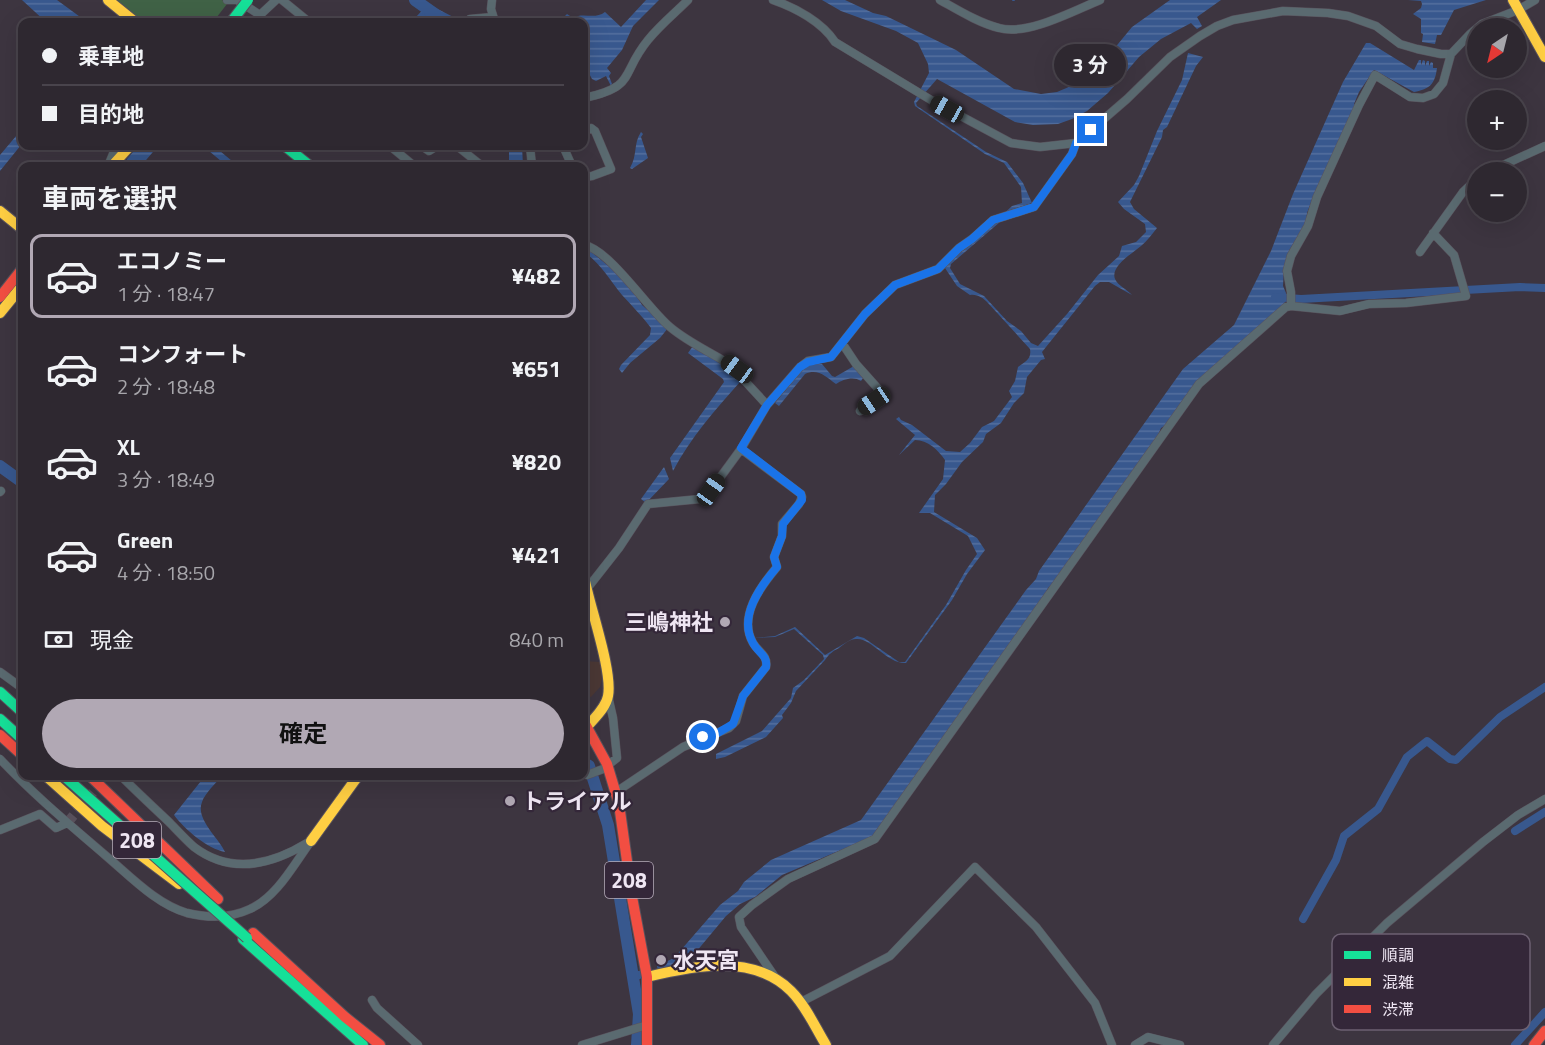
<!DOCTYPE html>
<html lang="ja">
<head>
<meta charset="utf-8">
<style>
	body { margin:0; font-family:"Titillium Web","Noto Sans JP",sans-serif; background:#3a343c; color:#f1f3f6; height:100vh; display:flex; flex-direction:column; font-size:22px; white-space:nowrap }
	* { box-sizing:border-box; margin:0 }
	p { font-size:20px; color:#a7a6ab }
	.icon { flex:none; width:33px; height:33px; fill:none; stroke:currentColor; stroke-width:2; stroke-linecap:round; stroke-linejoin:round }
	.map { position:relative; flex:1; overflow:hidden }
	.details { position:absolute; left:18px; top:162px; width:570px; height:618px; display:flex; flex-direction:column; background:#2e2830; border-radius:12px; box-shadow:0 6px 24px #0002,0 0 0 2px #49444c }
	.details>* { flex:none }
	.guide { position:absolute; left:18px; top:18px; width:570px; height:132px; border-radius:12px; box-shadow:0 6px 24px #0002,0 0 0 2px #49444c; display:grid; align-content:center; height:132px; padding:0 24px; background:#2e2830 }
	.needle { width:39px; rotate:215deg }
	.controls { position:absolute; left:1467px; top:18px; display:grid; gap:12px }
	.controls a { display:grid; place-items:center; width:60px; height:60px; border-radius:50%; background:#2e2830; box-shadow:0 6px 24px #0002,0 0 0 2px #49444c; font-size:30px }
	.end { position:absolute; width:27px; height:27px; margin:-14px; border:8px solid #1a73e8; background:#fff; box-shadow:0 0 0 3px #fff }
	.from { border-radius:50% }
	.bubble { position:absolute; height:42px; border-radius:21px; background:#2e2830; box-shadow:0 6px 24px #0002,0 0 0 2px #49444c; font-size:20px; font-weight:700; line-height:42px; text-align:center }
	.car { position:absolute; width:18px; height:36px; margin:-18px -9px; border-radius:8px; box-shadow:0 0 4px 2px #0007; background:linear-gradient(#222 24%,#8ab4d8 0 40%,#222 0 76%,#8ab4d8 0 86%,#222 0) }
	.guide b { display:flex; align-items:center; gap:21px; height:57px; font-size:22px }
	.guide b+b { border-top:2px solid #49444c }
	.guide i { width:15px; height:15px; background:#f1f3f6 }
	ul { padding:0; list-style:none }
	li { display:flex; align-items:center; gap:18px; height:84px; margin:0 12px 9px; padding:0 12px; border:3px solid transparent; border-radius:12px }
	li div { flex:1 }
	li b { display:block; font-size:22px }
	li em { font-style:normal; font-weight:700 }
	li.active { border-color:#b1a8b4 }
	li>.icon { width:54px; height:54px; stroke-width:1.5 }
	h2 { padding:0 24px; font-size:27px; line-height:72px }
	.pay { display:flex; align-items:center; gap:15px; height:66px; padding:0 24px; font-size:22px }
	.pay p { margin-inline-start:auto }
	.primary-button { display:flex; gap:12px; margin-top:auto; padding:12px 24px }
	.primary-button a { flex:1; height:69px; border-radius:36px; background:#b1a8b4; color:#111; font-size:24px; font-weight:700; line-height:69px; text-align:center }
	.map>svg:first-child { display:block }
	.commercial { fill:#4b3835 }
	.park { fill:#406246 }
	.water { fill:url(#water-rules) }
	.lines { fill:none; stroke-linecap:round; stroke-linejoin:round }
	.stream { stroke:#38588e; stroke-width:2 }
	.canal { stroke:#38588e; stroke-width:8 }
	.river { stroke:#38588e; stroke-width:12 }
	.secondary-tunnel { stroke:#58505b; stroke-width:10; stroke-dasharray:10 5; stroke-linecap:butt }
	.street-casing { stroke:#59525c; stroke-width:9 }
	.fast-casing { stroke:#59525c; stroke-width:12 }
	.slow-casing { stroke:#59525c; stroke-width:12 }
	.jam-casing { stroke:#59525c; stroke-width:12 }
	.street { stroke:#5a6a70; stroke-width:8 }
	.fast { stroke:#16e098; stroke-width:10 }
	.slow { stroke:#ffcf43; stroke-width:10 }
	.jam { stroke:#f24e42; stroke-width:10 }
	.fast-bridge-casing { stroke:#59525c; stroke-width:12; stroke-linecap:butt }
	.fast-bridge { stroke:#16e098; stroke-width:10 }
	.route { stroke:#1a73e8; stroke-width:8 }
	.poi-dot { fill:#b1a8b4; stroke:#342739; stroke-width:2 }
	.labels { text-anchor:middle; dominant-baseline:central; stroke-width:4.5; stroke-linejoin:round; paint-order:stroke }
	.shield { fill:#342739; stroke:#b7adbb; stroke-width:1.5 }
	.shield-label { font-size:21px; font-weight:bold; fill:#efe6f3 }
	.poi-label { font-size:22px; font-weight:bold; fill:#efe6f3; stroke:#342739; text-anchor:start }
	.key { fill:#342739; stroke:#6c6071; stroke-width:1.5 }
	.key-label { font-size:16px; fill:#efe6f3 }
</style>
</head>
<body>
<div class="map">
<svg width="1545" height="1045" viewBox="0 0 1545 1045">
	<defs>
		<pattern id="water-rules" width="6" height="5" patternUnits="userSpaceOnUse" patternTransform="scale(1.5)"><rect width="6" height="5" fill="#38588e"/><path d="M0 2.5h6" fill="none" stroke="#55709e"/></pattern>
	</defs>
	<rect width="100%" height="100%" fill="#3d3540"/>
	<!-- commercial -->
	<path class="commercial" d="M584 661 600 662 603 675 600 687 591 697 584 694Z"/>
	<!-- park -->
	<path class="park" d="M114 0H222L227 4 213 22H185L182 20 179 22H141Z"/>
	<!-- water -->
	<path class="water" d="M22 0H57L87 22H46Z
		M646 0H659L633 26 622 50 607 68 611 73 609 76 612 84 611 86 606 76 596 81 592 79 584 64V22H570L565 16 567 14 573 18C583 12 595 20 605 12L621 27Z
		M822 0H845L873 13 886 16 956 50 1014 89 1041 94 1057 92 1090 78 1132 27 1170 0H1221L1197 17 1202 26 1197 29 1191 23 1161 39 1139 57 1108 93 1087 111 1072 119 1058 124 1033 125 1015 122 937 79 916 103 917 106 986 152 1007 162 1023 183 1032 203 1011 210 1007 220 1000 222 951 264 950 268 960 284 984 296 1007 321 1021 331 1031 343 1038 346 1067 314 1098 275 1119 256 1122 246 1136 242 1146 232 1145 224 1124 209 1118 202 1134 185 1139 176 1157 131 1182 80 1188 53 1203 57 1196 66 1167 127 1163 130 1162 137 1130 202 1134 209 1157 228C1152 234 1147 241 1141 246 1133 253 1110 266 1115 279 1118 286 1128 290 1132 295L1109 282H1100L1095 286 1042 352 1045 359 1041 360 1027 377 1024 393 1014 403 1001 423 986 434 983 442 962 462 946 484 935 495 934 512 977 538 985 550 967 574 952 600 906 663C887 664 871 637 856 639 850 639 844 644 839 648 833 651 829 654 825 660L796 691 791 703 782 715 783 718 766 737 725 757 716 759V754L762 731 791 698 793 688 804 680 824 659 823 655 794 629 775 637 752 638 775 636 795 627 825 655 857 636 864 638 899 662H905L946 605 966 570 977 554 968 536 930 513H919L943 479 945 460C938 450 928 440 915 440L899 455 915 435 896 419 899 417 901 420 912 425 946 451 960 452 970 443 982 427 994 421 1012 397 1009 391 1015 381 1018 367C1024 362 1032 360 1030 349L988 303C983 298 978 294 970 295L957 286 945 268 950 260 972 244 1012 206 1022 203 1021 187 1004 163 985 154 915 106 914 102 929 73 928 64 918 43 896 31 841 11Z
		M1408 0H1486L1454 10 1441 35H1437L1435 44 1422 42 1423 34 1421 33V19L1413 14 1421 8 1422 4 1421 1Z
		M428 4 461 21 489 20 490 22H417L416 17Z
		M1366 43H1370L1414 70 1419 60H1421V65L1423 60 1425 61V66L1427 61H1429V66L1431 62 1433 63V68H1437C1435 84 1430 89 1414 92L1374 70 1359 92 1354 104 1356 105 1315 192 1307 213 1306 224 1290 249 1284 268 1283 286 1286 293 1285 302 1280 309 1237 347 1166 425 1161 428 1158 435 1054 583 1048 588 1041 602 874 836 782 875 755 897 740 904 726 916 686 964 680 959 676 963 658 971 657 966 674 958 720 905 738 891 744 882 771 860 861 820 1026 590 1036 579 1039 571 1183 369 1234 325 1271 251 1293 194 1343 82Z
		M22 129V140L20 144 21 145 0 171V155Z
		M641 132 643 134 641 137 648 158 632 169 630 168C638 154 633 144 641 132Z
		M138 146H158L141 166H125L127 159Z
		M203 146H214L238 166H227Z
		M509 146H522L523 166H509Z
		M584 250H589L628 282 642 305 668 328 660 338 630 363 622 373 619 369 621 365 650 335 651 328C642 316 632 306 622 295 610 280 600 263 584 252Z
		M693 346 736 372 740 382C715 410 691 437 673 471L670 458 724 382 723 379 688 353Z
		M822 364 832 376 835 377 854 366 863 378 861 381C854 376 843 379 836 384 826 377 818 368 805 374L779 406 775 403 802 370 808 365Z
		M664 467 669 479 646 503 641 499Z
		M209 776H222C216 783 205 793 202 802 195 819 219 838 225 852 208 849 184 829 174 815L201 781Z"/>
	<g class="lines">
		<!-- stream -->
		<path class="stream" d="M1013 0H1014"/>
		<!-- canal -->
		<path class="canal" d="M1275 297 1301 299 1520 287 1545 288
			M1515 831 1545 812
			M1303 919 1336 860 1344 836 1378 809 1407 757 1427 741 1450 759 1456 760 1500 717 1545 687
			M633 978 639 975
			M1515 1045 1545 1012"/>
		<!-- river -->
		<path class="river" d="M415 0 446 22
			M0 466 22 482
			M584 763 589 766 608 825 639 1014 637 1045"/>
		<!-- secondary-tunnel -->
		<path class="secondary-tunnel" d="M67 823 107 776"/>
		<!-- street casing -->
		<g class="street-casing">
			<path id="street" d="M227 0H237L260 15 276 0
				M282 0 309 22
				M492 0 491 9 495 22
				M773 0C796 8 822 22 835 42L931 100 1011 143 1040 147 1076 143 1127 99 1170 57 1200 36 1217 26 1233 20 1283 11 1328 13 1348 16 1376 26 1400 44 1417 49 1441 54H1451
				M940 0C958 10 979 23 999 28 1027 36 1073 11 1100 0
				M470 19 493 17
				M584 98C637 87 620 74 648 40 660 25 675 13 688 0
				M584 132 591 128 595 131 611 169 592 176 584 177
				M390 146 413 165
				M422 146 429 151 437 146
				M457 146 482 166
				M530 146 532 166
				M563 146 572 166
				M108 166 113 154 120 146
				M1488 172 1545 146
				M584 245C610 250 648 309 670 327 690 344 715 354 737 369L743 379 767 405
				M1420 252 1463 192 1478 178
				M1291 306V292L1287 271 1291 256 1308 226 1317 197 1359 105 1375 75 1410 97 1423 98 1434 94 1443 83 1451 54 1470 34 1482 24 1518 10 1535 0
				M842 343 856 364 881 392 874 401 860 411
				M0 492 1 491
				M586 590 619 548 648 504 700 499 711 490 741 449 767 405 800 367 808 361 831 357 865 314 895 285 938 269 959 248 972 239 993 220 1034 207 1072 154 1076 143
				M0 672 22 688
				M0 759C33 794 69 824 105 855 130 876 156 904 187 913 208 918 231 918 250 909 277 897 294 864 311 841
				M584 773 587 775 603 769 617 758 613 718 608 696
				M121 776C136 791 152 806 168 821 176 829 185 839 194 847 231 875 271 865 307 843
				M616 792 683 747 729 728 736 721 743 696 766 667C768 655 759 653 753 643 738 617 760 587 777 567L774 557 782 536V524L799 504 802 497 801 494 741 449
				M0 830 40 814 56 828 67 823
				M775 977 741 927 739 917 752 905 788 879 875 839 1199 384 1286 307 1291 306 1340 311 1369 304 1406 303 1466 296 1454 255 1433 233
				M372 1000 377 1008 418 1045
				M801 1002 890 956 975 867 1036 927 1095 1003 1112 1045
				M582 1045 647 1025
				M1135 1045 1148 1037 1180 1045
				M1273 1045 1316 994 1387 923 1483 842 1518 815 1545 799"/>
		</g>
		<!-- fast casing -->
		<g class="fast-casing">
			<path id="fast" d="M285 146 310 166
				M0 692 22 712
				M0 719 22 739
				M243 939 363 1045"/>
		</g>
		<!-- slow casing -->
		<g class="slow-casing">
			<path id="slow" d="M108 0 135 22
				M1513 0 1545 57
				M112 166 130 146
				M0 211 22 229
				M0 313 22 286
				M584 576C589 605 613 671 608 696 606 708 594 718 587 727
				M46 776 102 826 179 884
				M311 841 358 776
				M647 977C693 966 753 953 791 991 806 1006 815 1027 826 1045"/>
		</g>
		<!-- jam casing -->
		<g class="jam-casing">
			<path id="jam" d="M0 297 22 269
				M584 722 607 764 619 804 632 897 647 977V1045
				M0 735 22 755
				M90 776 218 899
				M253 933 345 1017 380 1045
				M1534 1045 1545 1031"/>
		</g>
		<!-- street -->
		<use href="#street" class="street"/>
		<!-- fast -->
		<use href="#fast" class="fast"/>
		<!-- slow -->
		<use href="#slow" class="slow"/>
		<!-- jam -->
		<use href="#jam" class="jam"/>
		<!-- fast-bridge casing -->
		<g class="fast-bridge-casing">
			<path id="fast-bridge" d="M231 22 248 0
				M64 776 247 938"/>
		</g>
		<!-- fast-bridge -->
		<use href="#fast-bridge" class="fast-bridge"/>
	</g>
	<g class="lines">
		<!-- route -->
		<path class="route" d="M703 737 716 734 733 724 743 696 766 667C768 655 758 653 753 643 738 617 760 587 777 567L774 557 782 536 783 524 802 500 801 494 741 448 767 405 800 367 808 362 831 357 865 314 895 285 938 269 959 248 972 239 993 220 1034 207 1072 154 1076 143 1091 130"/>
	</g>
	<!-- markers -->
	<g class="poi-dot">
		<circle cx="725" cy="622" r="6"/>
		<circle cx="510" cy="801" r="6"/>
		<circle cx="661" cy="960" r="6"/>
	</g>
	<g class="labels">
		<!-- shield labels -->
		<g class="shield">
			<rect x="113" y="822" width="48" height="36" rx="4.5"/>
			<rect x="605" y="862" width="48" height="36" rx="4.5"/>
		</g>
		<g class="shield-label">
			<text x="137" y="840">208</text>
			<text x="629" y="880">208</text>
		</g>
		<!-- poi labels -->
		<g class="poi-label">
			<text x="713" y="622" text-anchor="end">三嶋神社</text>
			<text x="522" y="801">トライアル</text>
			<text x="673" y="960">水天宮</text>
		</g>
	</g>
	<!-- legend -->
	<rect x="1332" y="934" width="198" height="96" rx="9" class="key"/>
	<rect x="1344" y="951" width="27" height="8" fill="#16e098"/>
	<rect x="1344" y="978" width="27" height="8" fill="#ffcf43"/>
	<rect x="1344" y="1005" width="27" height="8" fill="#f24e42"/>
	<g class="key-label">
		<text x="1382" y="961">順調</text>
		<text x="1382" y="988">混雑</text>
		<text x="1382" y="1015">渋滞</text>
	</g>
</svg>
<div class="controls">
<a><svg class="needle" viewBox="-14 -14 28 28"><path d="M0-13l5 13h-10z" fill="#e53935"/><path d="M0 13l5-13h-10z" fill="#a7a6ab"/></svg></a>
<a>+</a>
<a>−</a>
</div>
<i class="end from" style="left:703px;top:737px"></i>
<i class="end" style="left:1091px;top:130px"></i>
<div class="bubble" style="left:1054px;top:44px;width:72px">3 分</div>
<i class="car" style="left:947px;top:109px;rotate:299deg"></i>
<i class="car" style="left:737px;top:369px;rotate:306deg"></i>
<i class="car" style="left:874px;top:401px;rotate:236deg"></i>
<i class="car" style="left:711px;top:490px;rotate:35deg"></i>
<div class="guide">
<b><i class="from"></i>乗車地</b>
<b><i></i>目的地</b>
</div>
<section class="details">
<h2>車両を選択</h2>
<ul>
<li class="active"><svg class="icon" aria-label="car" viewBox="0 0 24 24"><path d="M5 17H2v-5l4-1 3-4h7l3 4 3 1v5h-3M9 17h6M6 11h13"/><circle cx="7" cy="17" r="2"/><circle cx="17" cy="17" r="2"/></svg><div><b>エコノミー</b><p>1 分 · 18:47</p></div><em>¥482</em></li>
<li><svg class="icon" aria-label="car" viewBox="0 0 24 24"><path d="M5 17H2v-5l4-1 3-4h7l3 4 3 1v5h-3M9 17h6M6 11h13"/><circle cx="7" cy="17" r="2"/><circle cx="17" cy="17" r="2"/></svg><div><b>コンフォート</b><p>2 分 · 18:48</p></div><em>¥651</em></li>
<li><svg class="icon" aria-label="car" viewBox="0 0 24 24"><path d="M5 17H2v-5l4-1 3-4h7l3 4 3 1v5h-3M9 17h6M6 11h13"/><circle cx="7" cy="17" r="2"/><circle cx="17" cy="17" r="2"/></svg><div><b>XL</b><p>3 分 · 18:49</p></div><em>¥820</em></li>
<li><svg class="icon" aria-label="car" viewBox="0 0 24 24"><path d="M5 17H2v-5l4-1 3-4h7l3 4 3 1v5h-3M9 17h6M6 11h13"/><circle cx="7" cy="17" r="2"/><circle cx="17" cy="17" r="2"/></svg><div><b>Green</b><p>4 分 · 18:50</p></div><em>¥421</em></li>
</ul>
<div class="pay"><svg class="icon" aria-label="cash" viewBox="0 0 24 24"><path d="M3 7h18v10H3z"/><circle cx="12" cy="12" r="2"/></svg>現金<p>840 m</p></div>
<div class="primary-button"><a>確定</a></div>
</section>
</div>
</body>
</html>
